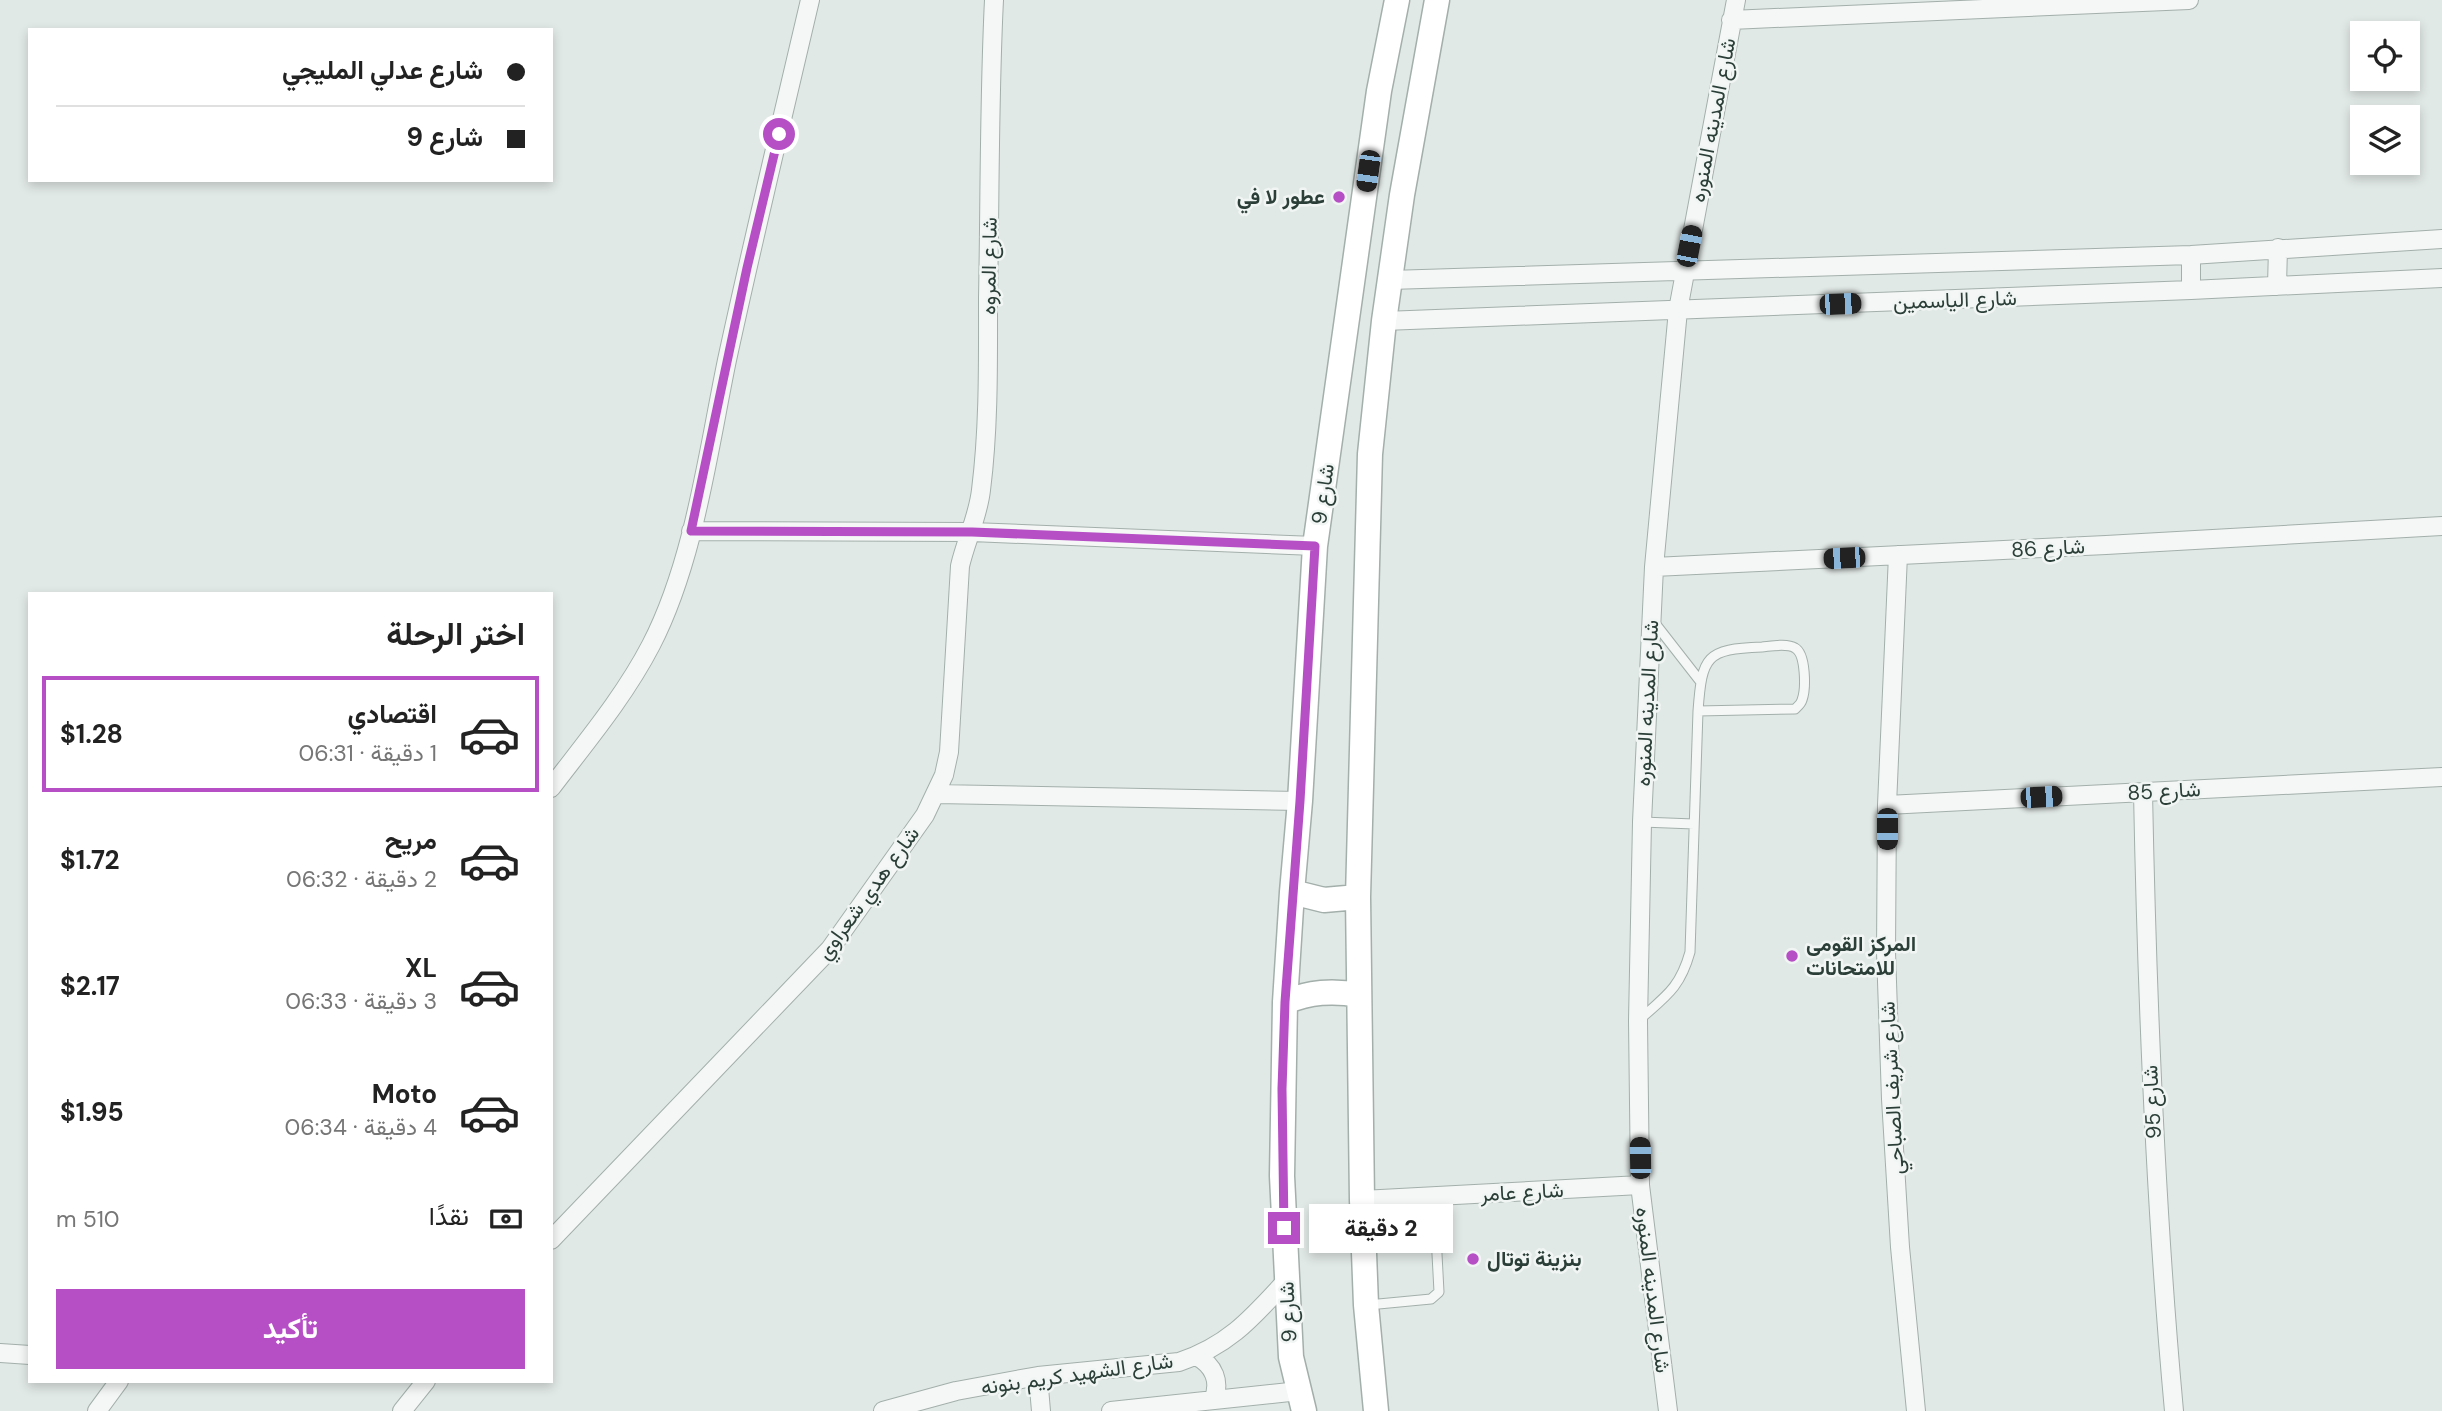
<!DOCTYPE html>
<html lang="ar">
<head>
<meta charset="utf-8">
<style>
	body { margin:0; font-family:"DM Sans",Vazirmatn,sans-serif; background:#f2f2f2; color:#222; direction:rtl; height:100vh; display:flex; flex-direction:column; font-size:26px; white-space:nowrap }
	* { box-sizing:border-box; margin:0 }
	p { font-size:23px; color:#767676 }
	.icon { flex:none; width:38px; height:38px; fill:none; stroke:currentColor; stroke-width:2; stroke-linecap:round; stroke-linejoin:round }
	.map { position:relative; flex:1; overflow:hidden; direction:ltr }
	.sheet { position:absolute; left:28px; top:592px; width:525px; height:791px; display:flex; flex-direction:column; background:#fff; border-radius:0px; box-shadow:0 4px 10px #0003; direction:rtl }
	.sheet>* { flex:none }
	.hud { position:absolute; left:28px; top:28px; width:525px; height:154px; border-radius:0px; box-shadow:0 4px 10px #0003; direction:rtl; display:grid; align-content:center; height:154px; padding:0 28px; background:#fff }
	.buttons { position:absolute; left:2350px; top:21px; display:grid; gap:14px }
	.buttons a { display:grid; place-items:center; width:70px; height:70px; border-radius:0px; background:#fff; box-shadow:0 4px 10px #0003; font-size:35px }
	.end { position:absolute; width:32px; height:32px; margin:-16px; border:9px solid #b64fc5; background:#fff; box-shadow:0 0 0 4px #fff }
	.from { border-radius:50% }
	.bubble { position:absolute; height:49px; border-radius:0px; background:#fff; box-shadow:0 4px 10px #0003; font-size:23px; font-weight:700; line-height:49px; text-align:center; direction:rtl }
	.car { position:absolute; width:21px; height:42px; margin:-21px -10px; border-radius:9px; box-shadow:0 0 5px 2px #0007; background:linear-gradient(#222 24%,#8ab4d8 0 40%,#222 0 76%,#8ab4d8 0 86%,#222 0) }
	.hud b { display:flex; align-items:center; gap:24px; height:66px; font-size:26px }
	.hud b+b { border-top:2px solid #e0e0e0 }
	.hud i { width:18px; height:18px; background:#222 }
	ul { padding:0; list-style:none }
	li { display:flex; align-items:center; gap:21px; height:116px; margin:0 14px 10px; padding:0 14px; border:4px solid transparent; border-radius:0px }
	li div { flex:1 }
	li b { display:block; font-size:26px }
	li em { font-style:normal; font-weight:700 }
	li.active { border-color:#b64fc5 }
	li>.icon { width:63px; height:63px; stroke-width:1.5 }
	h2 { padding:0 28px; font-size:32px; line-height:84px }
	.pay { display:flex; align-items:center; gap:18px; height:77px; padding:0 28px; font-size:26px }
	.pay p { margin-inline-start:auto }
	.button { display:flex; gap:14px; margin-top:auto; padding:14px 28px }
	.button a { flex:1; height:80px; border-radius:0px; background:#b64fc5; color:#fff; font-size:28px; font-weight:700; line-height:80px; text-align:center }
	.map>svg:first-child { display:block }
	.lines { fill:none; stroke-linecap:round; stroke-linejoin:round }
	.service-casing { stroke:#a3afab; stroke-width:11 }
	.minor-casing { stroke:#a3afab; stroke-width:20 }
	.secondary-casing { stroke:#a3afab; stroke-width:27 }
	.service { stroke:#f4f7f6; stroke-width:9 }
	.minor { stroke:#f4f7f6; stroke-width:18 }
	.secondary { stroke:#fff; stroke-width:24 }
	.route { stroke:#b64fc5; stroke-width:9 }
	.poi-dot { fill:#b64fc5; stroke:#f1f6f4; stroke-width:2.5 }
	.labels { text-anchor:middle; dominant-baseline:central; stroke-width:5; stroke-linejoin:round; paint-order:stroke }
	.street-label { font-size:21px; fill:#2b3f38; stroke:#f1f6f4 }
	.poi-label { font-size:21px; font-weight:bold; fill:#2b3f38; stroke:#f1f6f4; text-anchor:start }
</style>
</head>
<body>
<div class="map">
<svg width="2442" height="1411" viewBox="0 0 2442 1411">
	<rect width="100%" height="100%" fill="#e1e9e6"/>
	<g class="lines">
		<!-- service casing -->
		<g class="service-casing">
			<path id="service" d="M1654 622 1700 681
				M1642 822 1694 824
				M1639 1020C1666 996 1680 988 1690 952L1698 711C1702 656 1706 649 1762 647 1772 646 1787 643 1795 648 1806 654 1806 689 1802 700 1801 704 1798 706 1795 709L1698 711
				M1368 1305 1431 1299 1439 1292 1434 1197"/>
		</g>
		<!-- minor casing -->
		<g class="minor-casing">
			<path id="minor" d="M1731 20 2189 0
				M1390 280 2191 255 2442 239
				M2277 286 2278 248
				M2191 290V255
				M1384 321 2191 290 2442 278
				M691 531 972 532 1315 546
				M1898 555 1887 805 1886 952 1891 1099 1900 1247 1916 1411
				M1654 567 2106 545 2442 526
				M551 788C586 742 624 697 651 645 694 562 708 452 727 360 753 240 782 120 810 0
				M2143 792C2147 999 2155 1205 2174 1411
				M936 794 1300 801
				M1887 805 2442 777
				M1362 1200 1640 1185
				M551 1240 830 949 925 815 944 775 949 752 960 566C966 540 978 517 981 490 989 427 988 361 988 298 990 199 989 99 994 0
				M0 1353 30 1355
				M1196 1356C1214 1365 1221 1382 1213 1400
				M1038 1376 1041 1411
				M97 1411 119 1381
				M402 1411 426 1381
				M883 1411 956 1391 1038 1376 1179 1362C1228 1346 1252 1318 1286 1281
				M1111 1411 1299 1391
				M1668 1411 1640 1185 1638 1021 1642 822 1654 567 1678 310 1736 0"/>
		</g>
		<!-- secondary casing -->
		<g class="secondary-casing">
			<path id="secondary" d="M1292 892 1324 900 1358 897
				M1285 1002C1310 992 1332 990 1359 995
				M1304 1411 1291 1357 1282 1176 1285 1002 1292 892 1300 801 1315 546 1379 91 1397 0
				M1376 1411 1366 1305 1362 1200 1358 897 1370 454 1384 321 1402 195 1437 0"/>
		</g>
		<!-- service -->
		<use href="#service" class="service"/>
		<!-- minor -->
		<use href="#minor" class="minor"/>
		<!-- secondary -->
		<use href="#secondary" class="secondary"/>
	</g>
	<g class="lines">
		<!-- route -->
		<path class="route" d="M779 134 747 268 691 531 972 532 1315 546 1300 801 1285 1002 1282 1089 1284 1228"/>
	</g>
	<!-- markers -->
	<g class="poi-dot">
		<circle cx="1339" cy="197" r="7"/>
		<circle cx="1792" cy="956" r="7"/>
		<circle cx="1473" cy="1259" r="7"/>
	</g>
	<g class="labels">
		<!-- street labels -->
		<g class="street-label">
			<text transform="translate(1713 120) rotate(-79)">شارع المدينه المنوره</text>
			<text transform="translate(989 266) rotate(-89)">شارع المروه</text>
			<text transform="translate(1955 300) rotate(-2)">شارع الياسمين</text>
			<text transform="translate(1323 494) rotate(-82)">شارع 9</text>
			<text transform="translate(2048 548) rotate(-3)">شارع 86</text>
			<text transform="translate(1647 703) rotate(-87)">شارع المدينه المنوره</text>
			<text transform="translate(2164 791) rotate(-3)">شارع 85</text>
			<text transform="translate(868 893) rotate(-54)">شارع هدي شعراوي</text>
			<text transform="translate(1892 1088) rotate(-93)">شارع شريف الصباحي</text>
			<text transform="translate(2152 1102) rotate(-93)">شارع 95</text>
			<text transform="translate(1522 1192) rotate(-3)">شارع عامر</text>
			<text transform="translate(1653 1290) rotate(83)">شارع المدينه المنوره</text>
			<text transform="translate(1288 1312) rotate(-93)">شارع 9</text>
			<text transform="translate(1077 1374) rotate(-8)">شارع الشهيد كريم بنونه</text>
		</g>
		<!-- poi labels -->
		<g class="poi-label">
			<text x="1325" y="197" text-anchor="end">عطور لا في</text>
			<text x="1806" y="944">المركز القومى<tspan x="1806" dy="24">للامتحانات</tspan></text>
			<text x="1487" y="1259">بنزينة توتال</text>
		</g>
	</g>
</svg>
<div class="buttons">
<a><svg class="icon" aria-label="locate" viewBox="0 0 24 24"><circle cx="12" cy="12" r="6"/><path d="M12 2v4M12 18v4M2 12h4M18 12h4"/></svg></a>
<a><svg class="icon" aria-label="layers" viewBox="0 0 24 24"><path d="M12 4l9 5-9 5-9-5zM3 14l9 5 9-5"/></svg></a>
</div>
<i class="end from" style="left:779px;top:134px"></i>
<i class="end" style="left:1284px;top:1228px"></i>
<div class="bubble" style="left:1309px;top:1204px;width:144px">2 دقيقة</div>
<i class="car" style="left:1368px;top:171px;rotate:188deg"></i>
<i class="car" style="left:1689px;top:246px;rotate:11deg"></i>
<i class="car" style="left:1840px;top:304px;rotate:88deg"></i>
<i class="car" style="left:1844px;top:558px;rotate:267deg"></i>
<i class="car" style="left:2041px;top:797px;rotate:87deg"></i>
<i class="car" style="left:1887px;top:829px;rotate:180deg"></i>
<i class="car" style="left:1640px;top:1158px;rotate:359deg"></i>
<div class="hud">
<b><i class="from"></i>شارع عدلي المليجي</b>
<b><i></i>شارع 9</b>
</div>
<section class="sheet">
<h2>اختر الرحلة</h2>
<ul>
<li class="active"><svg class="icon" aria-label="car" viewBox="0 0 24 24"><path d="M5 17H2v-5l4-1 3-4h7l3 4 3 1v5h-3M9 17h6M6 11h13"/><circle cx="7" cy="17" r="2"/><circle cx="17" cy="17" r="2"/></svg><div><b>اقتصادي</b><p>1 دقيقة · 06:31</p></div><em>$1.28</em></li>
<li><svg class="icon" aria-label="car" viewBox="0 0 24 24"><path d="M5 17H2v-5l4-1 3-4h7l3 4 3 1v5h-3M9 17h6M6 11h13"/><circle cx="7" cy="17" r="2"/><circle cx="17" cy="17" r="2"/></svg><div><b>مريح</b><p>2 دقيقة · 06:32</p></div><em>$1.72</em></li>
<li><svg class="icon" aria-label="car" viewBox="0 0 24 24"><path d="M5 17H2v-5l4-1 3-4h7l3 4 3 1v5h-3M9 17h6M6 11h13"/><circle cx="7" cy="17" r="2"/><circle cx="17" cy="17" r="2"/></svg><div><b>XL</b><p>3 دقيقة · 06:33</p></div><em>$2.17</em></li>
<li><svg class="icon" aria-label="car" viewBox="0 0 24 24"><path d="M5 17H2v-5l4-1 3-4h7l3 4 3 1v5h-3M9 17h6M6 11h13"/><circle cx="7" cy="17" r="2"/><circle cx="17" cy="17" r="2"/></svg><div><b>Moto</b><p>4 دقيقة · 06:34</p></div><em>$1.95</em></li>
</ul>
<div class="pay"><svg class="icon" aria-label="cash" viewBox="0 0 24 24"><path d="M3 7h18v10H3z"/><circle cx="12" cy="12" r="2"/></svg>نقدًا<p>510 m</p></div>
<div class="button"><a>تأكيد</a></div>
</section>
</div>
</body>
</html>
